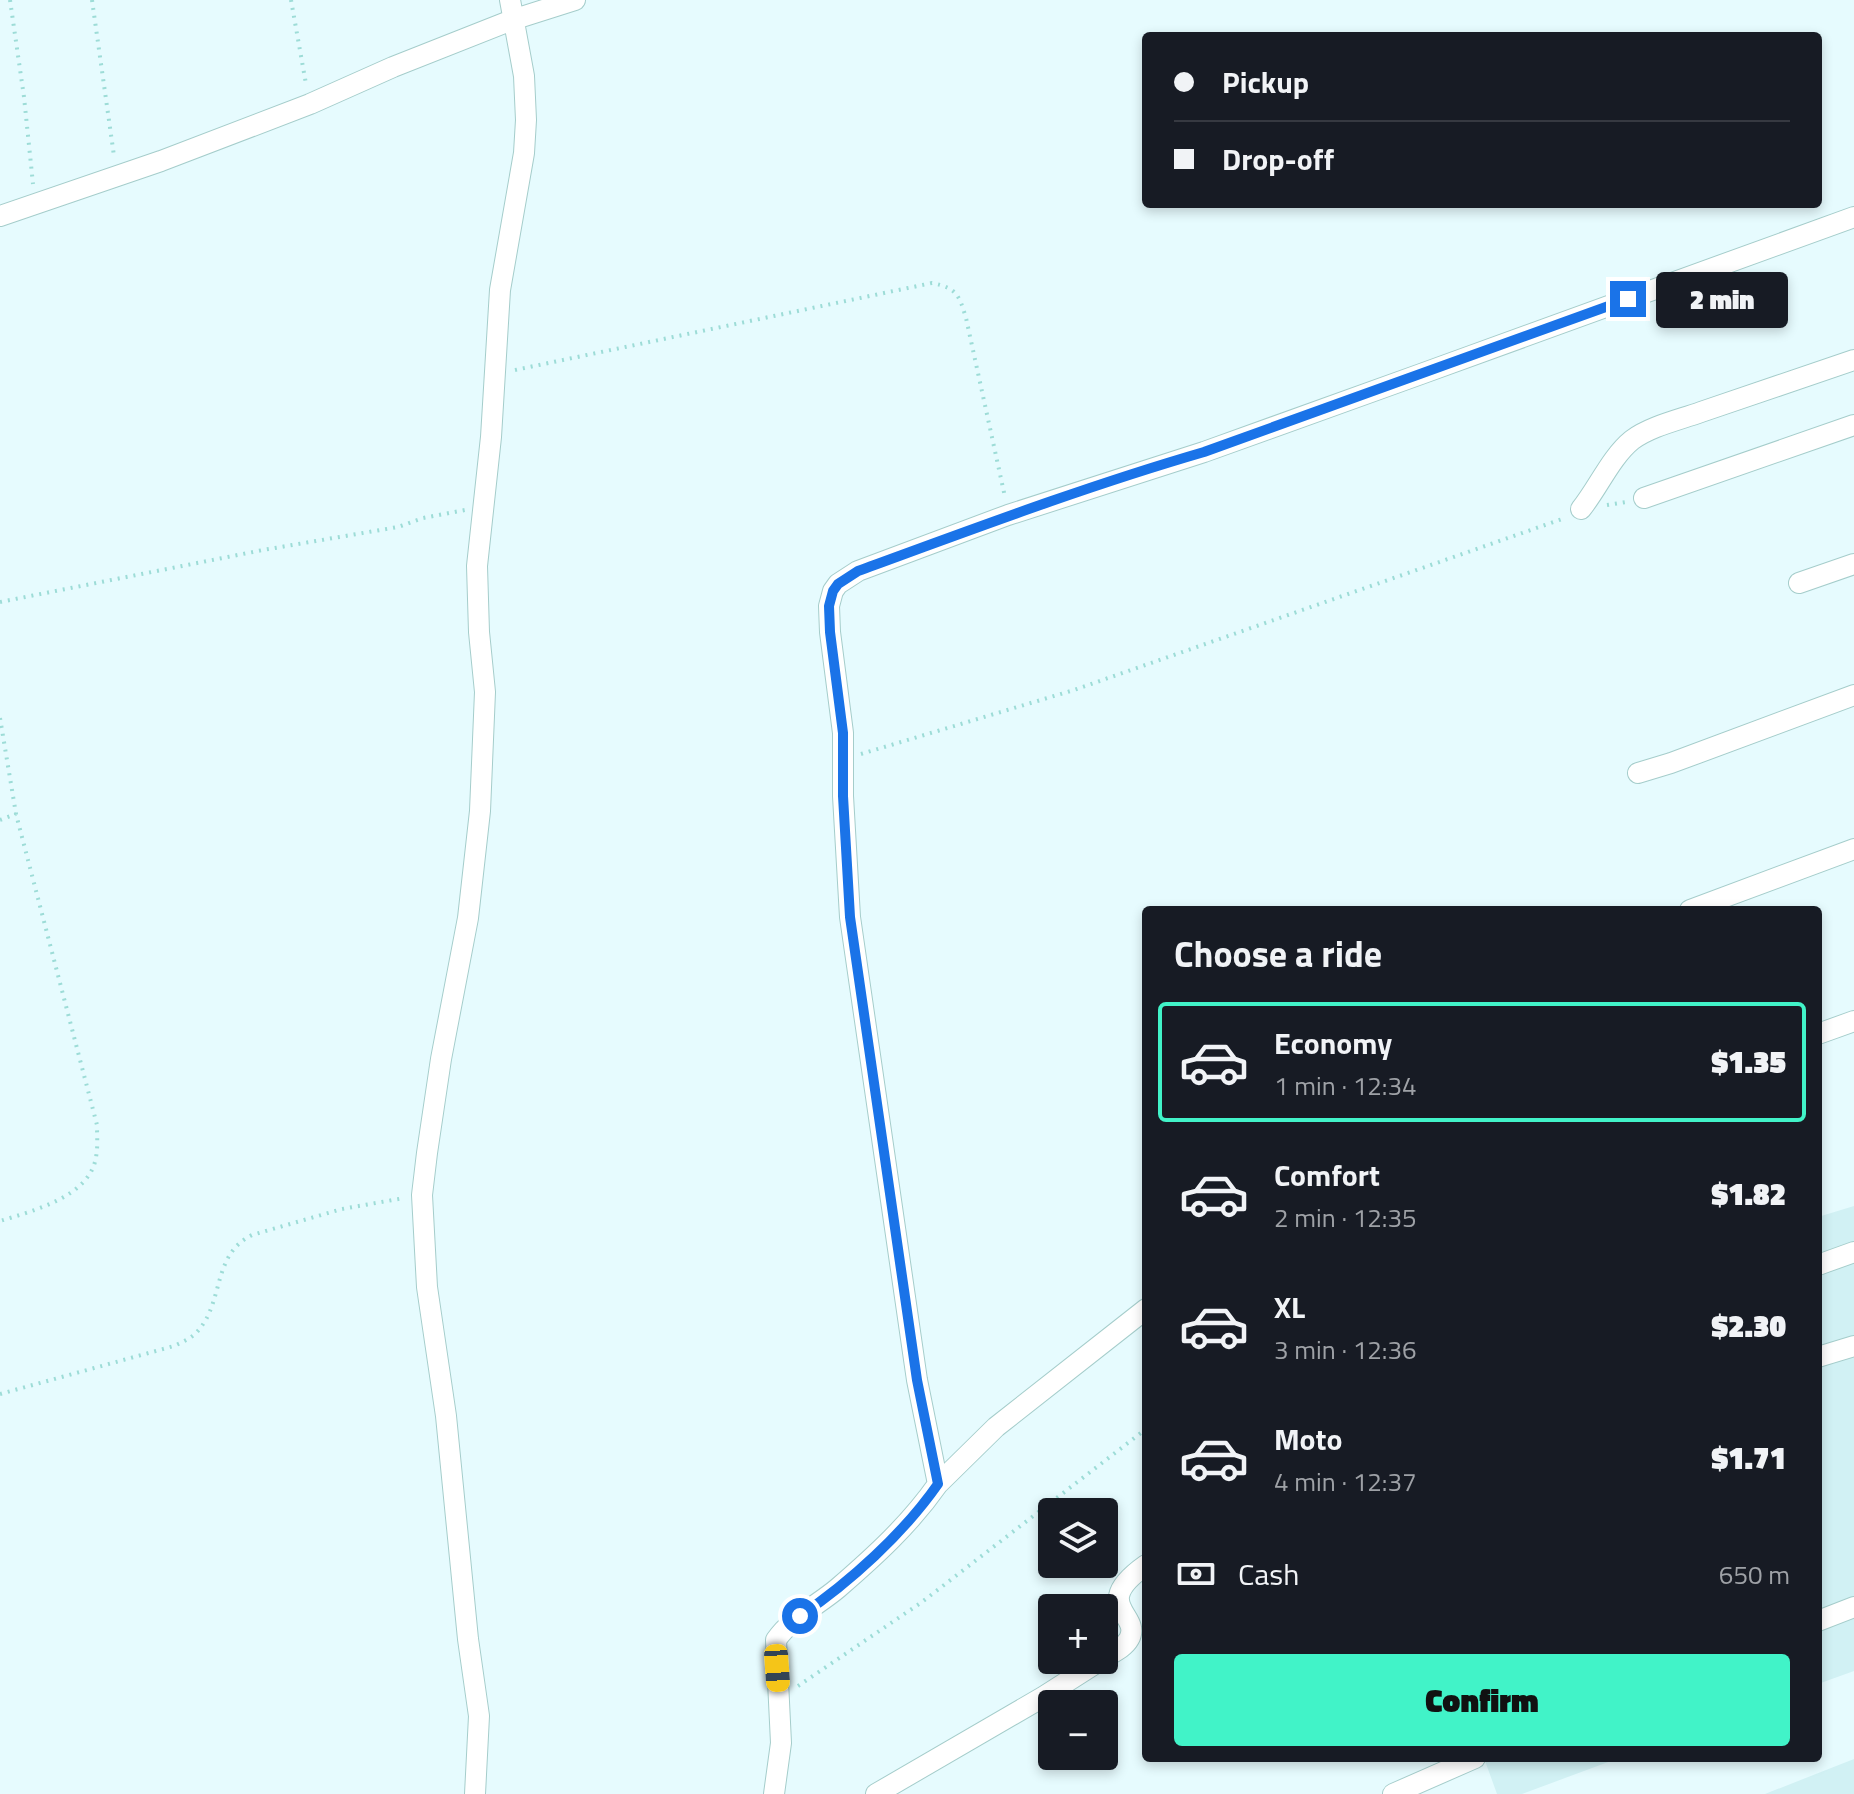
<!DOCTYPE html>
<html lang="en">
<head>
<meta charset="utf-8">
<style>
	body { margin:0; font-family:"Titillium Web",sans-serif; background:#20242c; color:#f1f3f6; height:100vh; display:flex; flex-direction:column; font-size:30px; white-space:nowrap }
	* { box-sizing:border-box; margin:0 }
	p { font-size:26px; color:#9ea1a6 }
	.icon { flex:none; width:44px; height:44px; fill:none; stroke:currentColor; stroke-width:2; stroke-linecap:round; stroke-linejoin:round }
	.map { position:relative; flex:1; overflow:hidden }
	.side { position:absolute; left:1142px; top:906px; width:680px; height:856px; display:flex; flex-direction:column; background:#171b24; border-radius:8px; box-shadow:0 4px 12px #0003 }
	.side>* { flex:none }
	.top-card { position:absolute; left:1142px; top:32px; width:680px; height:176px; border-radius:8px; box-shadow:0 4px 12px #0003; display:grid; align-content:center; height:176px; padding:0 32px; background:#171b24 }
	.fabs { position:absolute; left:1038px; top:1498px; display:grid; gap:16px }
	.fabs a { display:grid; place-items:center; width:80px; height:80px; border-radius:8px; background:#171b24; box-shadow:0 4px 12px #0003; font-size:40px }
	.end { position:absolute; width:36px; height:36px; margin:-18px; border:10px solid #1a73e8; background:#fff; box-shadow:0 0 0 4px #fff }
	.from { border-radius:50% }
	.bubble { position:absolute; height:56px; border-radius:8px; background:#171b24; box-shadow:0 4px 12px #0003; font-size:26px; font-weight:800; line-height:56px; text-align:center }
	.car { position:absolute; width:24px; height:48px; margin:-24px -12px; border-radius:10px; box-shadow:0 0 6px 2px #0007; background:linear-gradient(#f5c518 24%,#345 0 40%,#f5c518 0 76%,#345 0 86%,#f5c518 0) }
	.top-card b { display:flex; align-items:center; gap:28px; height:76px; font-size:30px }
	.top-card b+b { border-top:2px solid #363941 }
	.top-card i { width:20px; height:20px; background:#f1f3f6 }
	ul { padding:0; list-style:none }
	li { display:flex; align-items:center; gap:24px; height:120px; margin:0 16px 12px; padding:0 16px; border:4px solid transparent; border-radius:8px }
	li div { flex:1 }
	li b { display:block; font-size:30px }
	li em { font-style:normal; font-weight:800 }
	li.current { border-color:#41f3c8 }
	li>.icon { width:72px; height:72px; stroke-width:1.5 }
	h2 { padding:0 32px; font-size:36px; line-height:96px }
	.pay { display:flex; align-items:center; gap:20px; height:88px; padding:0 32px; font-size:30px }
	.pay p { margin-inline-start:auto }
	.button { display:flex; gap:16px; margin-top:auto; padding:16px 32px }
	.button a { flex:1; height:92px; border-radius:8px; background:#41f3c8; color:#111; font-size:32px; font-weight:800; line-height:92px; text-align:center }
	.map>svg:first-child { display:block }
	.residential { fill:#d1f1f4 }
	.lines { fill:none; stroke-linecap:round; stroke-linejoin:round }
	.street-casing { stroke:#a5cdcb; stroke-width:22 }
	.path { stroke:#9ddcd7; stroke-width:4; stroke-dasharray:2 6; stroke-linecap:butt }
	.street { stroke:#fff; stroke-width:20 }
	.route { stroke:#1a73e8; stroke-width:10 }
</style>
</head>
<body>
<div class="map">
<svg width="1854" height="1794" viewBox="0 0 1854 1794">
	<rect width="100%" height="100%" fill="#e6fbfe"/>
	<!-- residential -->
	<path class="residential" d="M1854 1206V1671L1818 1684V1217Z
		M1484 1758H1619L1522 1794H1497Z
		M1854 1759V1794H1765Z"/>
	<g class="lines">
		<!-- street casing -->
		<g class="street-casing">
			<path id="street" d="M0 216 161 161 310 104 393 67 512 20 575 0
				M1644 498 1854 425
				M1581 509C1598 488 1611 457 1632 440 1651 426 1679 420 1701 412 1752 395 1803 377 1854 360
				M1799 583 1854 564
				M1638 773 1671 763 1854 695
				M1690 910 1854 849
				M1818 1034 1854 1021
				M1818 1265 1854 1252
				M1818 1357 1854 1346
				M938 1484 996 1427 1146 1309
				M1818 1621 1854 1607
				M1104 1658C1112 1653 1124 1648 1129 1639 1143 1614 1088 1606 1146 1565
				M475 1794 479 1716 468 1639 446 1416 427 1287 422 1195 427 1153 441 1059 468 918 480 811 485 692 479 632 477 566 491 437 500 290 524 153 526 120 524 76 510 0
				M774 1794 781 1743 776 1640C791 1618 818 1605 838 1588 875 1556 910 1524 938 1484L917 1380 850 917 843 796V733L830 632 829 606 833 591 838 584 858 571 1008 515 1204 452 1421 374 1854 217
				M876 1794 1043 1697 1101 1660
				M1393 1794 1475 1758"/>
		</g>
		<!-- path -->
		<path class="path" d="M10 0 24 97 33 184
			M92 0 114 156
			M291 0 306 84
			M515 370 932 283C957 288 959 295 966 318L1005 497
			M1607 505 1626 502
			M0 602 263 550 398 527 423 518 465 510
			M0 718 16 814 97 1125C97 1136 98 1147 96 1157 90 1197 32 1211 0 1221
			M861 754 1074 690 1565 518
			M0 820 16 814
			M0 1394 174 1346C182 1342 190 1339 196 1333 225 1303 211 1255 252 1235L342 1209 404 1198
			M798 1686 922 1602 1146 1429"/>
		<!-- street -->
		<use href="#street" class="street"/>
	</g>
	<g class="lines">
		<!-- route -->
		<path class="route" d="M800 1616C850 1582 903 1534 938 1484L917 1380 850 917 843 796V733L830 632 829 606 833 591 838 584 858 571C973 529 1087 486 1204 452L1628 299"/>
	</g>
</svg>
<div class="fabs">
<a><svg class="icon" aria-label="layers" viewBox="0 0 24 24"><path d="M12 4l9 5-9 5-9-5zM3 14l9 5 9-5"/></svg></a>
<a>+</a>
<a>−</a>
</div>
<i class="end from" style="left:800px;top:1616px"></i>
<i class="end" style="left:1628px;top:299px"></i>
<div class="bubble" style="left:1656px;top:272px;width:132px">2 min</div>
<i class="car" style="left:777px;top:1668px;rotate:176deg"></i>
<div class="top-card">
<b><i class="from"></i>Pickup</b>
<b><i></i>Drop-off</b>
</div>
<section class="side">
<h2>Choose a ride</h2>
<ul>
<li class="current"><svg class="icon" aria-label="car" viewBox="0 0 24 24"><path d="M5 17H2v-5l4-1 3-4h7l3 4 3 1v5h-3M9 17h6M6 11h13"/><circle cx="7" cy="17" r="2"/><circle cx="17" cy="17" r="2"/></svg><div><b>Economy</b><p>1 min · 12:34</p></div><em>$1.35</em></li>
<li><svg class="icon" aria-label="car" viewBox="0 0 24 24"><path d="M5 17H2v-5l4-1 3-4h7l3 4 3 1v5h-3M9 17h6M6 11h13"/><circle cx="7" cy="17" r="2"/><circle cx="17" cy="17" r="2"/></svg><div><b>Comfort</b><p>2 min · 12:35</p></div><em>$1.82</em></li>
<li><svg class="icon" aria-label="car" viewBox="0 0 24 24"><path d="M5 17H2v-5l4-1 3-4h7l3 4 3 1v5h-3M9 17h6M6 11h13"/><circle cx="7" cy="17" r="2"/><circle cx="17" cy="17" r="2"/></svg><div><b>XL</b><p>3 min · 12:36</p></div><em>$2.30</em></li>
<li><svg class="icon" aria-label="car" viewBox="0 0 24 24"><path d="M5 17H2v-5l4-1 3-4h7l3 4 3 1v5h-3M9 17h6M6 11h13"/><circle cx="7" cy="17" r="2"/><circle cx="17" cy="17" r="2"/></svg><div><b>Moto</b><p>4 min · 12:37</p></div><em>$1.71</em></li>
</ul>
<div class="pay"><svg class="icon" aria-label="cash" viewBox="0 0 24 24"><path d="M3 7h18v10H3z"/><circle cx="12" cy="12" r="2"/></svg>Cash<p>650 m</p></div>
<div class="button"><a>Confirm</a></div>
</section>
</div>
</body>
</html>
